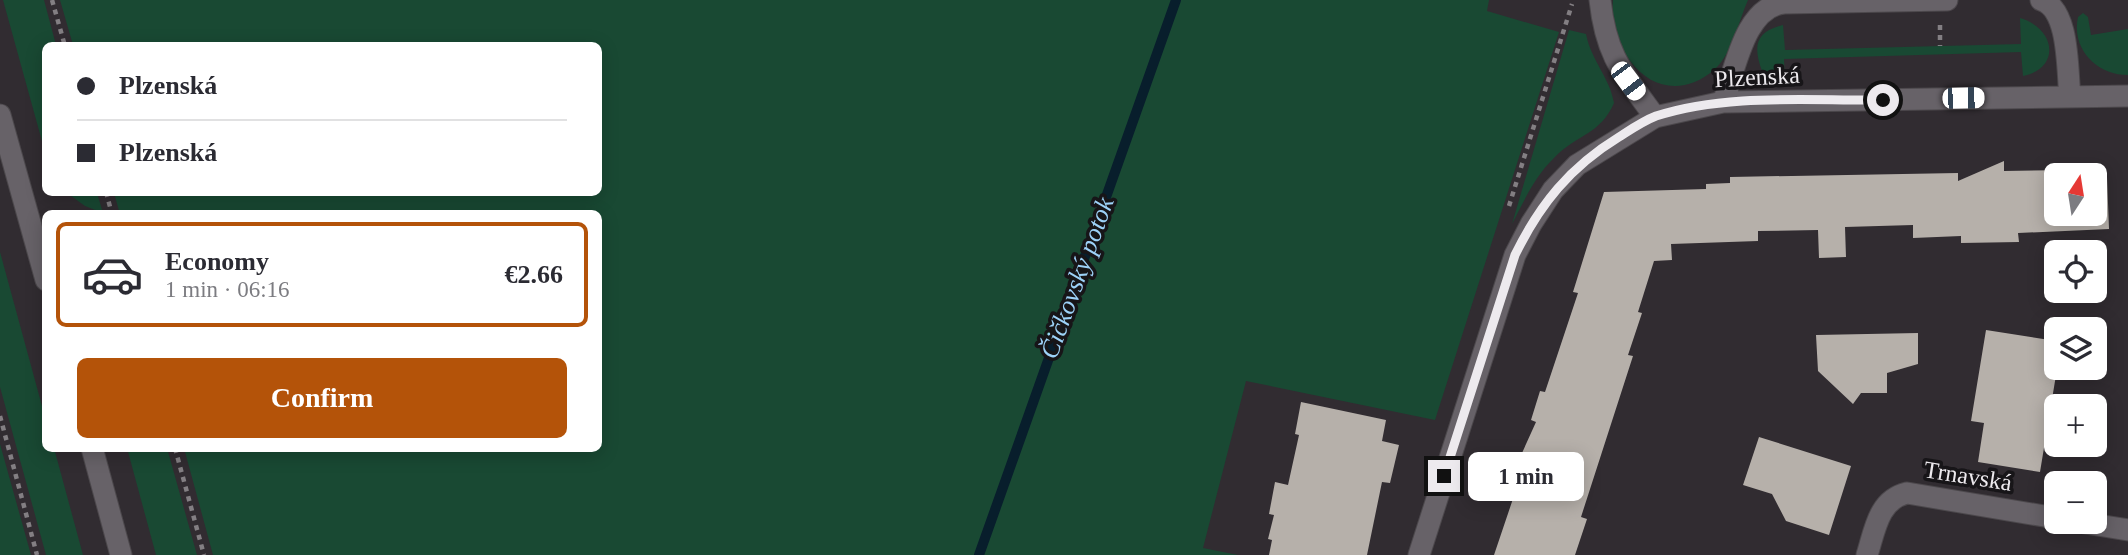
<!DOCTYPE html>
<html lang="en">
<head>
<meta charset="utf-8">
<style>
	body { margin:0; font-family:"Times New Roman",serif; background:#f2f2f3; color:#2b2b33; height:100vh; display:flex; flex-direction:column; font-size:26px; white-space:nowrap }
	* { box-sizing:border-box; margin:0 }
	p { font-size:23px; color:#7c7c81 }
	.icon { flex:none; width:38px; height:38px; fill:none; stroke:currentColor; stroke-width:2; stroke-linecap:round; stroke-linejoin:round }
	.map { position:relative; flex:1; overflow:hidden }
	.side { position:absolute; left:42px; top:210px; width:560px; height:242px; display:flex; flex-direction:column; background:#fff; border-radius:10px; box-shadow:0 4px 18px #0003 }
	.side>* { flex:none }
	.guide { position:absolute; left:42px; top:42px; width:560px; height:154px; border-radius:10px; box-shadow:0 4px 18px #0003; display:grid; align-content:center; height:154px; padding:0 35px; background:#fff }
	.needle { width:46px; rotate:12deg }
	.fabs { position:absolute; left:2044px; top:163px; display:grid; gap:14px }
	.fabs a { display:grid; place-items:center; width:63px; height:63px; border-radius:10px; background:#fff; box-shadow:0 4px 18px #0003; font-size:35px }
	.end { position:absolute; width:32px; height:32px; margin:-16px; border:9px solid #edeaee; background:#111; box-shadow:0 0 0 4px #111 }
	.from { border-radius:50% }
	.bubble { position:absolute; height:49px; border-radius:10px; background:#fff; box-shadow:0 4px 18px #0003; font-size:23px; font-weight:700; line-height:49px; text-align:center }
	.car { position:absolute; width:21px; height:42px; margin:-21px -10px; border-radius:9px; box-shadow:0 0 5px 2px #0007; background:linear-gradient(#fff 24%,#345 0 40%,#fff 0 76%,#345 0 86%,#fff 0) }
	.guide b { display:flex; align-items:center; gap:24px; height:66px; font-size:26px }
	.guide b+b { border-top:2px solid #e1e1e2 }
	.guide i { width:18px; height:18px; background:#2b2b33 }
	ul { padding:12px 0 0; list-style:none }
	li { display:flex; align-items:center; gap:21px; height:105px; margin:0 14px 10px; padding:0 21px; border:4px solid transparent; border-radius:10px }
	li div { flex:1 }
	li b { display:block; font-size:26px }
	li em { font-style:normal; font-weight:700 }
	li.active { border-color:#b45309 }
	li>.icon { width:63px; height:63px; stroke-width:1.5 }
	.button { display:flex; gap:14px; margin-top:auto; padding:14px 35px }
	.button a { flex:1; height:80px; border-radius:10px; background:#b45309; color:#fff; font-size:28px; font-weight:700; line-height:80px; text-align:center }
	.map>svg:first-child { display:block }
	.green { fill:#194933 }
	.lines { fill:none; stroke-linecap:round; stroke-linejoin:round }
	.stream { stroke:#081e2c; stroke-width:10 }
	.building { fill:#b6b0aa }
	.minor-casing { stroke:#4c484c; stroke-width:23 }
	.path { stroke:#837f83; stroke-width:4.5; stroke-dasharray:5 5; stroke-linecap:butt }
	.minor { stroke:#676268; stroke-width:21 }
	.route { stroke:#edeaee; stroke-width:9 }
	.labels { text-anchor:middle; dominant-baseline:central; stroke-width:7; stroke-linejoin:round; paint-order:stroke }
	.street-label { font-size:24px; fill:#edeaee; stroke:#171518 }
	.water-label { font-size:26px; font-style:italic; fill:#9dd2f8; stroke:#171518 }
</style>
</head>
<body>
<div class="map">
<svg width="2128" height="555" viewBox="0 0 2128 555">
	<rect width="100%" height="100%" fill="#312c31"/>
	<!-- green -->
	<path class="green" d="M3 0H44L56 45 46 46 45 152Z
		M60 0H1489L1487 11 1559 32 1435 420 1246 381 1203 548 1238 555H213L184 448H598V214H120L114 193 598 192V46L73 45Z
		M1613 0H1748C1739 20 1732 54 1715 69 1661 116 1608 57 1613 0Z
		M2083 13 2088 17 2091 35 2128 29V75C2097 75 2071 49 2078 17Z
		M2020 18C2057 29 2060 69 2023 76L2021 52 1784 59 1785 82 1762 71C1753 46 1755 32 1783 25L1785 50 2021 44Z
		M1569 30 1586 34C1591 60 1610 78 1614 103 1600 135 1577 134 1554 158 1535 176 1524 201 1512 224Z
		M67 193H97L103 213 85 206Z
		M0 252 45 417 46 448H54L83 555H46L0 387Z
		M0 444 31 555H0Z
		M127 448H167L197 555H156Z"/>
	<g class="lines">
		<!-- stream -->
		<path class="stream" d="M979 555 1176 0"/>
	</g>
	<!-- building -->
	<path class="building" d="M2004 161V171L2073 170V175H2056V214H2095V178L2107 177 2109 229 2018 233 2019 242 1961 243V236L1913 238V225L1845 227 1846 257 1819 258 1818 230 1758 231V241L1671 244 1672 260 1654 261 1638 312 1642 313 1628 355 1633 356 1581 517 1587 519 1575 555H1494L1521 475 1513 473 1536 422 1531 420 1540 391 1545 392 1578 293 1573 292 1604 192 1706 189V184L1730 183V177L1958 173V181Z
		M1986 330 2056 341V368H2095V347L2100 348 2095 376 2057 369 2040 472 1978 462 1984 423 1971 421Z
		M1918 333V364L1887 373V393H1861L1853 404 1818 371 1816 335Z
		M1301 402 1386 420 1382 441 1399 445 1390 483 1382 482 1367 555H1269L1272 540 1268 539 1274 515 1269 514 1275 482 1288 485 1299 435 1295 434Z
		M1759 437 1851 466 1829 535 1786 521 1772 494 1743 485Z"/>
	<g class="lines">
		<!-- minor casing -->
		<g class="minor-casing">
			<path id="minor" d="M1600 0C1606 56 1623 73 1655 117
				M2041 0C2070 9 2067 71 2070 97
				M1723 102C1735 71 1744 7 1784 3L1947 0
				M0 115 46 280
				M92 448 121 555
				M2079 522 2128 530
				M1419 555 1515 255 1531 224 1553 190 1577 165 1655 117 1723 102 2128 96
				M1867 555C1875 530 1878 500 1907 493L2056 518"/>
		</g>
		<!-- path -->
		<path class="path" d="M52 0 65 46
			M1940 25V46
			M106 192 112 214
			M1509 206 1572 4
			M0 416 37 555
			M175 448 204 555"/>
		<!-- minor -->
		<use href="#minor" class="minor"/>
	</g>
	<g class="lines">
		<!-- route -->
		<path class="route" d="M1444 476 1515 255C1540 204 1570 167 1619 137 1630 130 1643 121 1656 116 1727 93 1809 101 1883 100"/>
	</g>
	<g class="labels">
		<!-- street labels -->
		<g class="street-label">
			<text transform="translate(1757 77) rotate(-3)">Plzenská</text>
			<text transform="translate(1968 476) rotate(9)">Trnavská</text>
		</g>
		<!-- water labels -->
		<g class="water-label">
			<text transform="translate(1077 278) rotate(-70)">Čičkovský potok</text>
		</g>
	</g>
</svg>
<div class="fabs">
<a><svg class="needle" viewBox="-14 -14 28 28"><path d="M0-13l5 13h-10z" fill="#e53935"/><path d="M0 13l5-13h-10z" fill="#7c7c81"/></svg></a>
<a><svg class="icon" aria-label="locate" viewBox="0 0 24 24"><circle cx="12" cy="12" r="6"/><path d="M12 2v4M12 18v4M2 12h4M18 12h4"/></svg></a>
<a><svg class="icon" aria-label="layers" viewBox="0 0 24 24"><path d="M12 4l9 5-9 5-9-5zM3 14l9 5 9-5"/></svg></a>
<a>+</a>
<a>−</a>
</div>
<i class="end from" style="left:1883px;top:100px"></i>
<i class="end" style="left:1444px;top:476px"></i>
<div class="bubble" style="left:1468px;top:452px;width:116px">1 min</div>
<i class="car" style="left:1628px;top:81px;rotate:143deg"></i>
<i class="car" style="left:1963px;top:98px;rotate:89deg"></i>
<div class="guide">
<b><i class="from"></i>Plzenská</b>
<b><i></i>Plzenská</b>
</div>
<section class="side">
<ul>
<li class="active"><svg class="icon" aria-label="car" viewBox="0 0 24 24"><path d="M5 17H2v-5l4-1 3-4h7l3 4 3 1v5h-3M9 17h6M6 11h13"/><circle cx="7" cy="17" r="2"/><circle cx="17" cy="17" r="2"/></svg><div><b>Economy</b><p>1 min · 06:16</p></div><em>€2.66</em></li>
</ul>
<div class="button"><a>Confirm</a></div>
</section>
</div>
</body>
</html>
